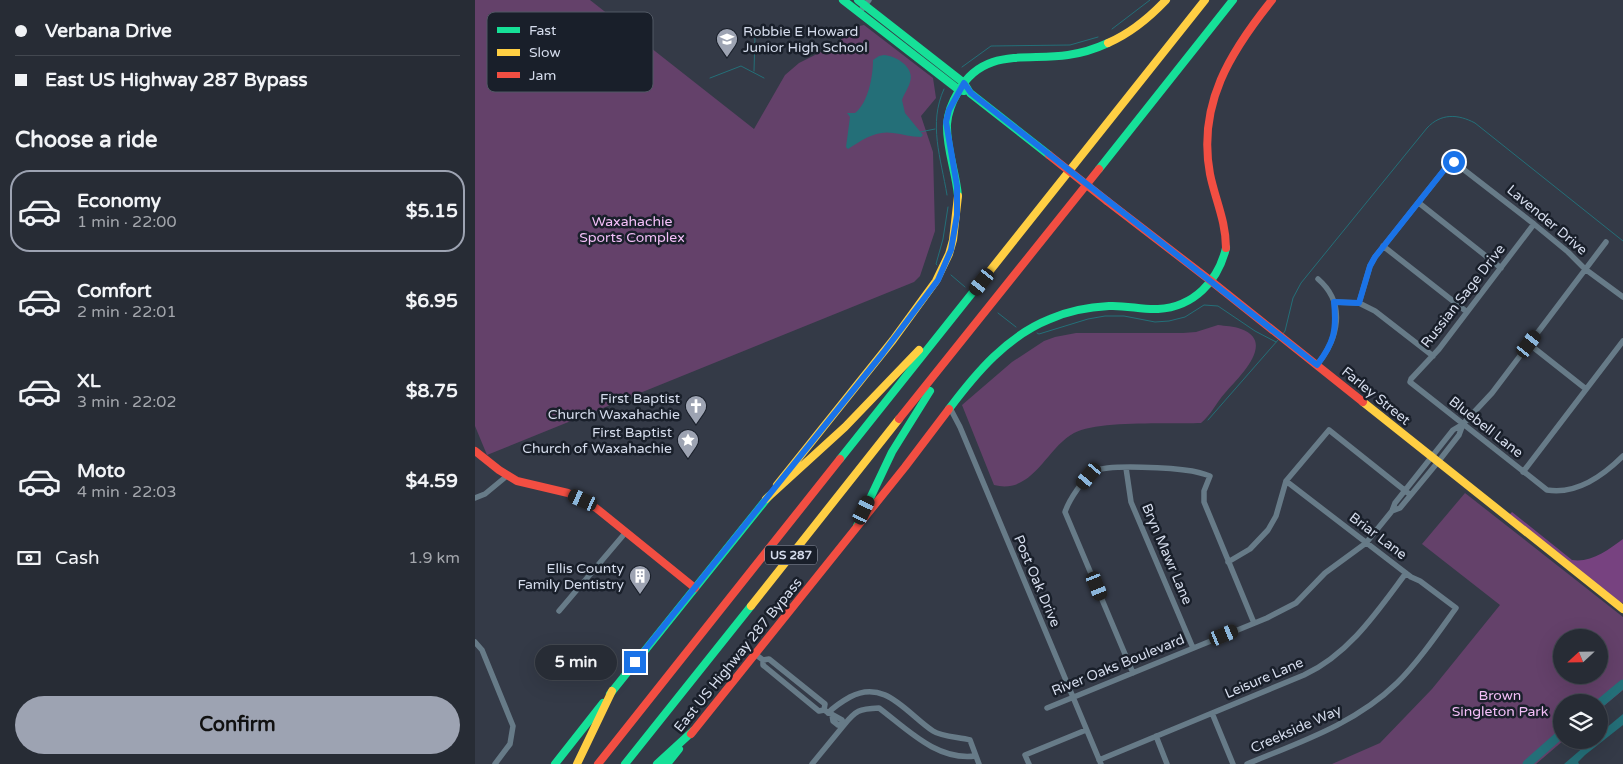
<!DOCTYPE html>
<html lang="en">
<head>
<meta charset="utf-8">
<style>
	body { margin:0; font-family:"Varela Round",sans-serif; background:#2f343d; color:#f1f3f6; height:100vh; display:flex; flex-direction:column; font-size:19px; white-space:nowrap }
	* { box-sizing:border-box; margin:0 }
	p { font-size:16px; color:#a4a7ad }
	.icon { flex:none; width:28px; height:28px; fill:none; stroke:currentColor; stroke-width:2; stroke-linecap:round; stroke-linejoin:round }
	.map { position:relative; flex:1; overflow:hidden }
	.sheet { display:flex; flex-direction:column; background:#272c35; width:475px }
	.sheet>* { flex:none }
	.guide { display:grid; align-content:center; height:110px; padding:0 15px; background:#272c35 }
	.needle { width:32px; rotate:248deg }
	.buttons { position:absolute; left:1078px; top:629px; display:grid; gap:10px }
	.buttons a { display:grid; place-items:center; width:55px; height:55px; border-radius:50%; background:#272c35; box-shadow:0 5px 20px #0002,0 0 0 1px #434850; font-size:25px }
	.end { position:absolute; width:22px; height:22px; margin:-11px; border:6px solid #1a73e8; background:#fff; box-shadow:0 0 0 2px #fff }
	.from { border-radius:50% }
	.bubble { position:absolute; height:35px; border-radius:18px; background:#272c35; box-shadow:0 5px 20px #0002,0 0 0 1px #434850; font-size:16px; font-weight:800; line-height:35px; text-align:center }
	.car { position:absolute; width:15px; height:30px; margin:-15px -8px; border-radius:6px; box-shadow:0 0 4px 1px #0007; background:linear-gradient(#222 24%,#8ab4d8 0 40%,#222 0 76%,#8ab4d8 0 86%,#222 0) }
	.guide b { display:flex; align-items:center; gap:18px; height:48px; font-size:19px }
	.guide b+b { border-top:1px solid #434850 }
	.guide i { width:12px; height:12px; background:#f1f3f6 }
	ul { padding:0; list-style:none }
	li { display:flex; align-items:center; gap:15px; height:82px; margin:0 10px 8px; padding:0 5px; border:2px solid transparent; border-radius:20px }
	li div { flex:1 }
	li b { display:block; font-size:19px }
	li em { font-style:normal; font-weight:800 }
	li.current { border-color:#9da3b2 }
	li>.icon { width:45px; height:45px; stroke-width:1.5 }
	h2 { padding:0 15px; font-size:22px; line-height:60px }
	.pay { display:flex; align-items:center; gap:12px; height:55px; padding:0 15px; font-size:19px }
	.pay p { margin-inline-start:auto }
	.action { display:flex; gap:10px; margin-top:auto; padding:10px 15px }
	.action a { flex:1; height:58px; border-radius:30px; background:#9da3b2; color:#111; font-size:20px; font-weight:800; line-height:58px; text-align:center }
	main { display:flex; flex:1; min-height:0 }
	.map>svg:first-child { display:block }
	.green { fill:#64416a; fill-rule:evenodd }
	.forest { fill:#774280 }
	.water { fill:#246f78 }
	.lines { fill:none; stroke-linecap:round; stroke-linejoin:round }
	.stream { stroke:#246f78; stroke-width:1 }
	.river { stroke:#246f78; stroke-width:9 }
	.street { stroke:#677b88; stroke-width:5.5 }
	.fast { stroke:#16e098; stroke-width:8 }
	.slow { stroke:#ffcf43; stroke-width:8 }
	.jam { stroke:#f24e42; stroke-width:8 }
	.jam-bridge { stroke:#f24e42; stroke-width:8 }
	.route { stroke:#1a73e8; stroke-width:6 }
	.labels { text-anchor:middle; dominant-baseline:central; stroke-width:5; stroke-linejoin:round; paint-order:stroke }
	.shield { fill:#191f2a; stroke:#9da3b2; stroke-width:1 }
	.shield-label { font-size:12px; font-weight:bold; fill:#d5dcec }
	.poi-label { font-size:14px; fill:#d5dcec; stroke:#191f2a; text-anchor:end }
	.street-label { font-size:14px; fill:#d5dcec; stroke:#191f2a }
	.park-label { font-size:14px; fill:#f3bff8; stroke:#191f2a }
	.key { fill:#191f2a; stroke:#515864; stroke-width:1 }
	.key-label { font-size:14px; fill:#d5dcec }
</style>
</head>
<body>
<main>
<section class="sheet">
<div class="guide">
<b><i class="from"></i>Verbana Drive</b>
<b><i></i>East US Highway 287 Bypass</b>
</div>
<h2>Choose a ride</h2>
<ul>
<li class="current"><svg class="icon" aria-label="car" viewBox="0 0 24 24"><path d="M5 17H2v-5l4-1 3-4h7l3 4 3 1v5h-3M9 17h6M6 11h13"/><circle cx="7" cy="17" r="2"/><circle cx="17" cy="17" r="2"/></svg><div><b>Economy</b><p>1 min · 22:00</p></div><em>$5.15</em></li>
<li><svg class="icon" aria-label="car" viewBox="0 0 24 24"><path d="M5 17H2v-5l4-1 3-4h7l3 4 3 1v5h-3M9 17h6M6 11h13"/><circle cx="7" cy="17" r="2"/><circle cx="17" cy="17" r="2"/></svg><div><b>Comfort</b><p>2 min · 22:01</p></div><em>$6.95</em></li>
<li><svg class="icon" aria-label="car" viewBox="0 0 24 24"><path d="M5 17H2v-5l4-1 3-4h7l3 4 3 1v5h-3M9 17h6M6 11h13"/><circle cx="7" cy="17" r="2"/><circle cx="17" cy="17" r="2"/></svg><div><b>XL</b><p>3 min · 22:02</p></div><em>$8.75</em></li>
<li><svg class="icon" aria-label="car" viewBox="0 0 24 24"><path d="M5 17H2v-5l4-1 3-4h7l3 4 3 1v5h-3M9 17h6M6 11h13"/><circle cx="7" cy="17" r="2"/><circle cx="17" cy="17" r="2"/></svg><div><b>Moto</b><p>4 min · 22:03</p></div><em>$4.59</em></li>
</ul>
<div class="pay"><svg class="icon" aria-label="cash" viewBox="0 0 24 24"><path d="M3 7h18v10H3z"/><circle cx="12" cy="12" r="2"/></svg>Cash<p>1.9 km</p></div>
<div class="action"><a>Confirm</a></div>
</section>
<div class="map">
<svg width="1148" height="764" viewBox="0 0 1148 764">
	<rect width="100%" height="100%" fill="#343a47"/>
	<!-- green -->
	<path class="green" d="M0 0H115L279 129 310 75 324 63 360 45 380 27 389 25 458 78 461 98 446 116 458 152 460 231 445 276 439 282 12 455 0 426Z
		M743 325C750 326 759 326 766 329 802 342 763 378 750 393 741 403 736 415 726 423 696 424 623 420 599 433 571 448 558 495 519 485L487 405 537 362 569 341 580 337 601 333H708L721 332Z
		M990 493 1148 617V690L1124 710V702H1086V740H1089L1061 764H857L905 743 957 689 1025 605 947 544ZM1086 638H1124V675H1086Z"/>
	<!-- forest -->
	<path class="forest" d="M1037 512 1097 560C1116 563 1133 550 1148 539V603L1142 602 1034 515Z"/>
	<!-- water -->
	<path class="water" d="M409 55C421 56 440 67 435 82 434 87 429 94 427 100L430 113 448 135 446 137C436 137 428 134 418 133 401 130 387 140 373 149L371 147 375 117 372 113H380C393 103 398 77 398 60L404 56Z
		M1148 714V725L1110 755 1103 762 1104 764H1089L1117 740H1124V734Z"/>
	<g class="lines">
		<!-- stream -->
		<path class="stream" d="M637 29 675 0
			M487 67 516 46 595 45 623 37
			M279 71 280 37
			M235 78 266 66 289 78
			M469 89C453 124 466 158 472 195
			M445 132 460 129
			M462 265 461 264 468 239 473 207
			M476 275 490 287
			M523 313 541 327
			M562 333 564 334 613 319 630 316H649L680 322 694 321 710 317 729 305 743 306 780 331 801 342
			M807 335 810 331 818 298 826 283 952 128C966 113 983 114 1000 123L1148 241
			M733 420 803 340"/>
		<!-- river -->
		<path class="river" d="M1124 704 1148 684
			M1052 764 1086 734"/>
		<!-- street -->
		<path class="street" d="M384 13 394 0
			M944 203 1026 268
			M1059 224 964 349 936 379 935 382 1072 490C1101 495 1129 475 1148 456
			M908 246 992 312
			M859 302 884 303 900 311 958 356
			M884 303 895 266 900 257 973 165 979 162 1059 224 1093 252 1110 269 1148 297
			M1054 344 1111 389
			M842 365C863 339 872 304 843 279
			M475 408 485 427 626 764
			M651 468 656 502 718 648
			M1048 472 1148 341
			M0 498 10 494 33 475
			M917 511 925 508 963 462 984 435 988 424 1017 393 1131 242
			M753 562 775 549 793 530 801 516 811 481 854 430 933 493
			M84 611 151 532
			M0 642 7 650 38 726 35 744 20 764
			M280 654 288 660V665L344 711 349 710 367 720 369 725 337 764
			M288 660 294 659 350 704 349 710
			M658 673 590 512C594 500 609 477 620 471 634 464 699 468 717 471 723 472 729 474 735 476L729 491V502L779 623
			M572 708 792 618 821 603 850 573 891 543 917 511 920 503 978 430 988 424
			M353 713C360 706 366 702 375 697 410 678 432 714 458 731 467 737 484 737 495 740L504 764
			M737 713 758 764
			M357 715 358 721 363 725 367 724
			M369 725C381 710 384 709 404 708 432 729 462 761 500 756
			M681 736 692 764
			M624 760 829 675C874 654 902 612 931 573
			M554 764 550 755 611 730
			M772 764C825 742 880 724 922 683 944 661 963 633 981 608L945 581 936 577 811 481"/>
		<!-- fast -->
		<path class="fast" d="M368 0 484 90 489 91
			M383 0 489 83 495 93 574 155
			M624 169 758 0
			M483 196C481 172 471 148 472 124 473 112 477 102 483 92 508 47 551 61 593 55 607 53 620 49 633 43
			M474 409C501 373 532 336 575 319 593 311 614 307 634 306 651 305 667 310 683 309 719 307 743 281 751 248
			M365 459 506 282
			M382 526 417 452 455 391
			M135 694 294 496
			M80 764 128 703
			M150 764 276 606
			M182 764 218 731
			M192 764 204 749"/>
		<!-- slow -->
		<path class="slow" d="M633 43C656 33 674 18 691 0
			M506 282 730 0
			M888 402 1148 609
			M302 485 418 340 461 281 474 254 478 240 483 196
			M291 499 370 427 444 350
			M276 606 424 419
			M102 764 137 691"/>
		<!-- jam -->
		<path class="jam" d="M632 201 736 281 888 402
			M751 248C751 221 740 199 735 174 722 104 756 51 797 0
			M424 419 624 169
			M0 451 24 470 42 481 93 493 121 508 220 588
			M216 734 430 467 474 409
			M123 764 365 459"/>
		<!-- jam-bridge -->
		<path class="jam-bridge" d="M574 155 632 201"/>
	</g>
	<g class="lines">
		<!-- route -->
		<path class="route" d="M160 662 408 353 463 280 476 250 482 215V186L471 122 474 110 489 83 496 93 842 365C859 343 862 330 859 302L884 303 895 266 900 257 973 165 979 162"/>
	</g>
	<!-- icons -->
	<defs>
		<g id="school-pin" transform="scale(1.125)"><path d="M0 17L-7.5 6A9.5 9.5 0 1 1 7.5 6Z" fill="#9da3b2" stroke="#191f2a"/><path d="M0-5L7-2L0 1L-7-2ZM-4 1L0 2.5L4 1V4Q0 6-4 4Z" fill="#fff"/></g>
		<g id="church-pin" transform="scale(1.125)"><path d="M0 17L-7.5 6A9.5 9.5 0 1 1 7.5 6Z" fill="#9da3b2" stroke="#191f2a"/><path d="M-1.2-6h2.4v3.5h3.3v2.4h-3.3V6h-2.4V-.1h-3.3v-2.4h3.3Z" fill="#fff"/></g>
		<g id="sight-pin" transform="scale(1.125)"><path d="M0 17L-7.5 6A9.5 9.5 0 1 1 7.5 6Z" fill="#9da3b2" stroke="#191f2a"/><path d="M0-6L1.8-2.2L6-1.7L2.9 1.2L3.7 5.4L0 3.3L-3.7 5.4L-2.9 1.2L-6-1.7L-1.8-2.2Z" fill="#fff"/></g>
		<g id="building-pin" transform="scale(1.125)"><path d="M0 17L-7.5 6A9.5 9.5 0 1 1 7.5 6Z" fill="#9da3b2" stroke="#191f2a"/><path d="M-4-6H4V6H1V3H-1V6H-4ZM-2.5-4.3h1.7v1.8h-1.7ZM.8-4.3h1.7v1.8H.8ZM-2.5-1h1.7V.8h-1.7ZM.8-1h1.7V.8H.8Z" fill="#fff"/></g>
	</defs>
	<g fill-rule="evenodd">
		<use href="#school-pin" x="252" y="39"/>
		<use href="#church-pin" x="221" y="406"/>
		<use href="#sight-pin" x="213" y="440"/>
		<use href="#building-pin" x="165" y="576"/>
	</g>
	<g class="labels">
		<!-- shield labels -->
		<rect class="shield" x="290" y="545.5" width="52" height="19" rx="4"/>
		<g class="shield-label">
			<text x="316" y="555">US 287</text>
		</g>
		<!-- poi labels -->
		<g class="poi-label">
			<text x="268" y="31" text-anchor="start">Robbie E Howard<tspan x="268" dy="16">Junior High School</tspan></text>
			<text x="205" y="398">First Baptist<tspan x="205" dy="16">Church Waxahachie</tspan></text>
			<text x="197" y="432">First Baptist<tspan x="197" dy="16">Church of Waxahachie</tspan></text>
			<text x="149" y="568">Ellis County<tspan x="149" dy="16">Family Dentistry</tspan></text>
		</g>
		<!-- street labels -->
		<g class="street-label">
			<text transform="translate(1072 220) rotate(40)">Lavender Drive</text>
			<text transform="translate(988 296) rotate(-52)">Russian Sage Drive</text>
			<text transform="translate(901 396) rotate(39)">Farley Street</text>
			<text transform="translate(1011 427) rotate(38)">Bluebell Lane</text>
			<text transform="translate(903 536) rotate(37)">Briar Lane</text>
			<text transform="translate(692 554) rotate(67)">Bryn Mawr Lane</text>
			<text transform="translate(562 581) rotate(67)">Post Oak Drive</text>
			<text transform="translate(263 655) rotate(-51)">East US Highway 287 Bypass</text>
			<text transform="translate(643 665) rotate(-22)">River Oaks Boulevard</text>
			<text transform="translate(789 678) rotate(-23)">Leisure Lane</text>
			<text transform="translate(821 729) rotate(-24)">Creekside Way</text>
		</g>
		<!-- park labels -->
		<g class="park-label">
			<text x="157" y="221">Waxahachie<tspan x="157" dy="16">Sports Complex</tspan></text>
			<text x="1025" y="695">Brown<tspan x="1025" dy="16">Singleton Park</tspan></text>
		</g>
	</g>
	<!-- legend -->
	<rect x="12" y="12" width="166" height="80" rx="8" class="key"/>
	<rect x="22" y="27" width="23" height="6" fill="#16e098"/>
	<rect x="22" y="49" width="23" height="7" fill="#ffcf43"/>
	<rect x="22" y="72" width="23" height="6" fill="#f24e42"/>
	<g class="key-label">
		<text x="54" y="35">Fast</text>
		<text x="54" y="57">Slow</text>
		<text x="54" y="80">Jam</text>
	</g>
</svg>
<div class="buttons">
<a><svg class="needle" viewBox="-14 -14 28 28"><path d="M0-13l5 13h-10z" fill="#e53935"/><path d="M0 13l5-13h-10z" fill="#a4a7ad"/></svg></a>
<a><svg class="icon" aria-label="layers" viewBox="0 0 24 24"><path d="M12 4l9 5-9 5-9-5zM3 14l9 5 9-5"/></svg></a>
</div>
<i class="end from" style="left:979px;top:162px"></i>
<i class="end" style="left:160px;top:662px"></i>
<div class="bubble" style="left:60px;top:645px;width:82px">5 min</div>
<i class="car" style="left:507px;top:282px;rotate:218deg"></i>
<i class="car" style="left:1054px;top:344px;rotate:37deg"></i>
<i class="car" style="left:614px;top:476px;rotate:220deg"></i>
<i class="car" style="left:108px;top:500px;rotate:294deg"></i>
<i class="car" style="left:389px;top:510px;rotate:25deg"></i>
<i class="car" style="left:622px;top:586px;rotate:158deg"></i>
<i class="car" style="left:749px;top:635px;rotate:68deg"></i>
</div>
</main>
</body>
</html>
